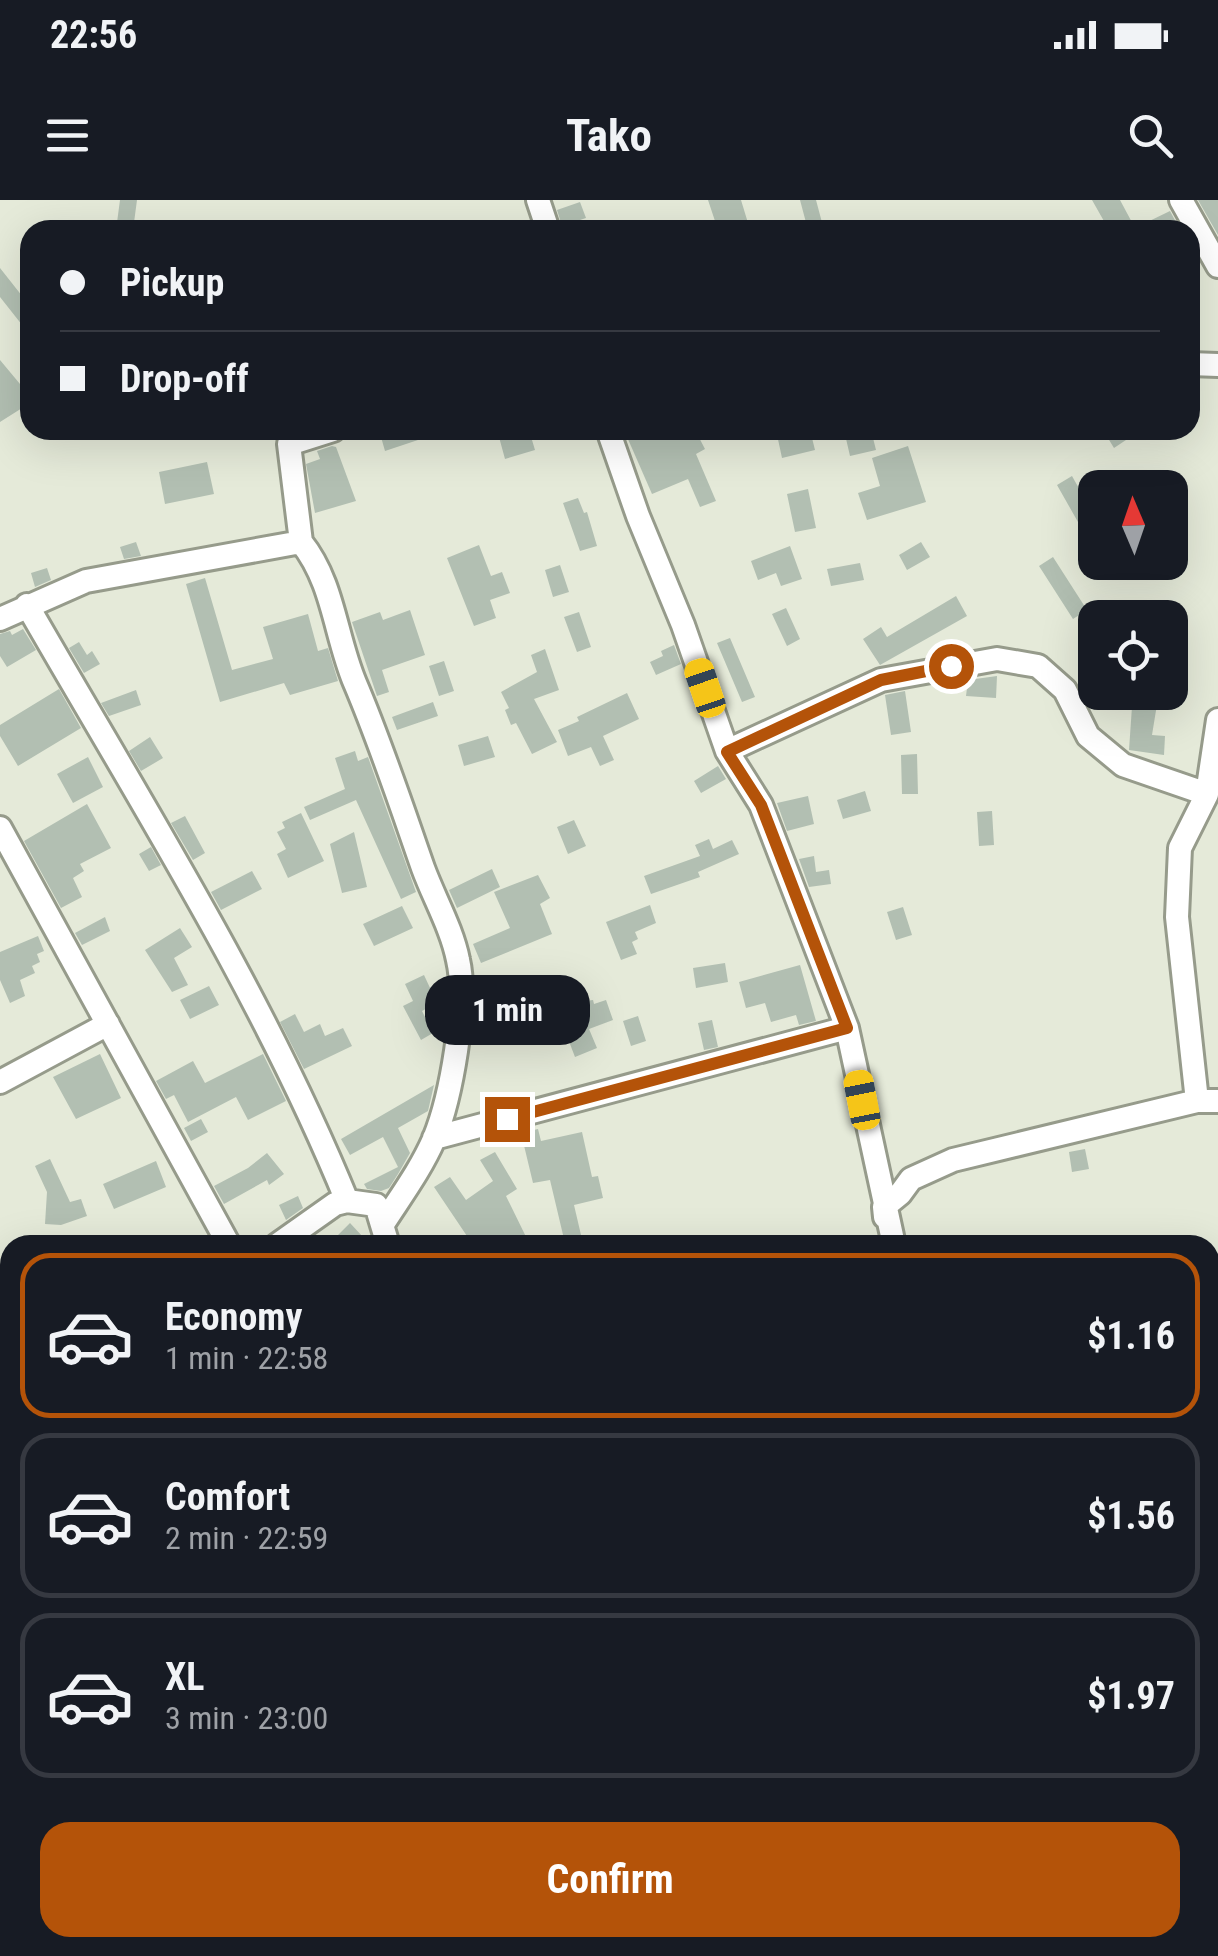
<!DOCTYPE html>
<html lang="en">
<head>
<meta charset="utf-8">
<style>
	body { margin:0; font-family:"Roboto Condensed",sans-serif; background:#242831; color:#f1f3f6; height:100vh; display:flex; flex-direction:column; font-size:38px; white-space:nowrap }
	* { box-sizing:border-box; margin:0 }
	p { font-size:32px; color:#9ea1a6 }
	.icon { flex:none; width:55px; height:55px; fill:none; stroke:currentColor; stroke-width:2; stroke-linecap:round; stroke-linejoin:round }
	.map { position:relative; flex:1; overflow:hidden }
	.side { position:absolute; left:0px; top:1035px; width:1220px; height:722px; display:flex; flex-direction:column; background:#171b24; border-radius:30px 30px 0 0; box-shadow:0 10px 40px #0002 }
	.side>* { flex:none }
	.banner { position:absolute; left:20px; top:20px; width:1180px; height:220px; border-radius:30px; box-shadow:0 10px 40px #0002; display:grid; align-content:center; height:220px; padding:0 40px; background:#171b24 }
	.needle { width:65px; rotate:358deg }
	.controls { position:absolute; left:1078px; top:270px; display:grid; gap:20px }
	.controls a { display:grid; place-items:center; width:110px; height:110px; border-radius:20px; background:#171b24; box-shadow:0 10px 40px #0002; font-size:50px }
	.end { position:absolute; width:45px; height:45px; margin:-22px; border:12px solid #b45309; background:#fff; box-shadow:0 0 0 5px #fff }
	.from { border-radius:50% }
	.bubble { position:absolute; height:70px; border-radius:30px; background:#171b24; box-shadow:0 10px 40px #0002; font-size:32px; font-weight:700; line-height:70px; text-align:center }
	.car { position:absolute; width:30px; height:60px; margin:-30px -15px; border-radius:12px; box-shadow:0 0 8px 2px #0007; background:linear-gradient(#f5c518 24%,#345 0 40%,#f5c518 0 76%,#345 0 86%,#f5c518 0) }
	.banner b { display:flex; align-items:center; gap:35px; height:95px; font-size:38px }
	.banner b+b { border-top:2px solid #363941 }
	.banner i { width:25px; height:25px; background:#f1f3f6 }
	ul { padding:18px 0 0; list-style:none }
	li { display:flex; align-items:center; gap:30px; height:165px; margin:0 20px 15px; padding:0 20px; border:5px solid #363941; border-radius:30px }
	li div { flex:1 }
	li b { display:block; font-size:38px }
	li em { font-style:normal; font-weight:700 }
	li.selected { border-color:#b45309 }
	li>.icon { width:90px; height:90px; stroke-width:1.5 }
	.cta { display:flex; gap:20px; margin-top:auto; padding:20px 40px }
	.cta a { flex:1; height:115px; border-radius:30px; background:#b45309; color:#fff; font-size:40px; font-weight:700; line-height:115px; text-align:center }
	.status { display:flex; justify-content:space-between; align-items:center; height:70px; padding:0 50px; background:#171b24; direction:ltr }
	.status svg { height:28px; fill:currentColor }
	header { display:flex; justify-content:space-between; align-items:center; height:130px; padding:0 40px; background:#171b24; font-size:45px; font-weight:700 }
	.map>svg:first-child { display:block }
	.building { fill:#b2bfb2 }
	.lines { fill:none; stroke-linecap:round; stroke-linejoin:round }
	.minor-casing { stroke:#969b8b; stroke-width:28 }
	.minor { stroke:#fff; stroke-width:22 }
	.route { stroke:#b45309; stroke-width:12 }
</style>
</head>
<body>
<div class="status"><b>22:56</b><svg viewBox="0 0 49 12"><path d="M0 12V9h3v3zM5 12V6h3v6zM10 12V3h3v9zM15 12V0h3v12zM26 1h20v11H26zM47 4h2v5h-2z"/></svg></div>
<header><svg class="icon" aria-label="menu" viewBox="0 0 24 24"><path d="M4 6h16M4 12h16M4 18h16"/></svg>Tako<svg class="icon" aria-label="search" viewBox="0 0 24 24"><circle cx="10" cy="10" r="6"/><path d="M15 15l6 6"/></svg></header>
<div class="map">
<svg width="1218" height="1756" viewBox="0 0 1218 1756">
	<rect width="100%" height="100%" fill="#e5ead9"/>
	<!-- building -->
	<path class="building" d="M120 0H137L133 30H116Z
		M708 0H741L748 23 718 30Z
		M800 0H816L824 30H808Z
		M1092 0H1120L1135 28 1170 11 1178 26 1170 30H1109Z
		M1198 0H1218V35Z
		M580 2 586 18 562 26 557 10Z
		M0 68 30 106V135L0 97Z
		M0 160 30 196V203L0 222Z
		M379 230H439V233L385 251Z
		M521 230H529L535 250 505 259 499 237Z
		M624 230H651L655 237 670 230H695L705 249 696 254 716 301 700 307 688 279 652 294Z
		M776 230H810L815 250 782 258Z
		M844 230H871L876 250 850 256Z
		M1103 230H1120L1126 240 1114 248Z
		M332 246 336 247 356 301 315 313 306 264 320 259 317 251Z
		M908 246 926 302 867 320 858 293 880 286 872 258Z
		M207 262 214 294 165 304 159 272Z
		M1072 276 1095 317V352L1057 285Z
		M808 289 816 328 795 332 787 294Z
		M578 298 584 313 587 312 597 346 580 351 563 303Z
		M136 342 141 356 124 359 120 347Z
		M921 342 930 357 907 370 899 355Z
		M479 345 491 376 502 372 510 393 490 400 496 418 474 426 447 358Z
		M790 346 802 379 781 386 776 373 758 380 751 361Z
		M1053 357 1087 410 1073 419 1039 366Z
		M860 363 864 380 831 386 827 369Z
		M560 365 569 392 553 397 545 370Z
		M47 368 51 380 35 387 31 373Z
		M205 378 232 470 273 459 263 427 308 414 318 451 328 448 338 481 290 495 284 483 220 502 186 384Z
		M956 396 967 416 880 465 863 439 881 427 887 437Z
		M786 408 800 439 787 446 772 414Z
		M410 410 425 455 382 470 389 492 377 496 352 422 380 412 383 420Z
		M579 412 591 447 577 452 564 417Z
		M23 429 36 450 7 467 0 456V434L10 431 12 435Z
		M730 438 755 497 742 502 717 443Z
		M79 442 87 455 92 451 100 464 84 473 69 448Z
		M674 445 681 464 656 475 650 462 663 456 661 451Z
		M545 449 559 490 534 499 557 542 532 554 516 523 511 525 505 510 509 508 501 492 537 472 531 455Z
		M444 461 454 491 439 496 429 466Z
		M997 476 996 498 966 496 968 480Z
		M59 489 81 528 18 566 0 536V525Z
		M136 490 141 505 109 516 101 503Z
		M905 491 911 532 891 535 885 495Z
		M1133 492H1159L1152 535 1165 536 1164 555 1129 550Z
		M627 493 639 519 603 536 614 560 600 566 591 547 568 556 558 530 579 521 577 517Z
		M433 502 438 516 397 530 392 517Z
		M488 536 495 557 464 566 458 545Z
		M150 537 163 558 141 571 129 551Z
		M355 551 358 561 368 557 416 692 401 699 356 600 310 620 304 607 345 589 335 558Z
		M917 554 918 594H902L901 555Z
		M88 557 103 587 73 603 57 574Z
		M718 566 726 579 701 593 694 581Z
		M865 591 871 611 843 619 837 600Z
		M808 596 814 624 787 631 777 603Z
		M87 604 111 648 80 664 84 671 73 678 82 697 61 708 24 641Z
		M992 611 994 645 979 646 977 612Z
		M301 613 324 661 288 678 277 654 286 649 277 632 285 628 282 622Z
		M185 616 205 653 193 660 171 623Z
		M574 620 586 646 568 654 557 627Z
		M354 632 367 687 342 693 330 644Z
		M709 639 713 649 732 640 739 654 698 672 700 677 651 694 644 676 700 656 695 645Z
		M151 647 161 665 149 671 139 654Z
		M814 656 816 672 829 670 831 684 809 687 799 659Z
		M492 669 500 687 457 708 449 690Z
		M252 671 262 689 221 710 211 692Z
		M538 675 550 698 540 704 552 734 481 763 473 744 510 728 494 692Z
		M650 705 656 723 635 732 638 739 632 742 637 754 621 760 606 722Z
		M402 706 413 728 374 746 363 724Z
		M903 707 912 735 896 740 887 712Z
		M105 717 110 731 82 745 75 733Z
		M180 728 192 747 174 758 188 785 172 792 145 750Z
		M38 736 44 751 37 754 40 762 32 766 35 773 20 780 25 796 10 803 0 780V752Z
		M725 763 728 782 696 788 693 768Z
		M800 765 816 821 799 825 796 815 771 822 765 803 746 808 739 782Z
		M424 775 437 803 422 811 433 833 421 840 403 806 413 801 405 784Z
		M561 779 569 801 576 798 577 802 593 800 594 804 606 800 613 820 589 829 597 848 575 857 547 784Z
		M209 786 219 805 190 819 180 800Z
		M516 786 525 812 501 821 492 795Z
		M295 814 304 832 320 824 325 836 343 828 352 846 304 869 280 822Z
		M638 816 646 841 631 846 623 821Z
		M712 820 718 847 704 850 698 823Z
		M100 854 121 898 76 919 53 877Z
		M263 854 286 901 248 920 236 897 188 922 174 895 166 899 156 881 193 861 205 883Z
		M434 885 428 911 398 928 410 953 398 974 389 988 381 991 367 989 364 984 398 967 383 937 350 955 341 939Z
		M201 919 208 932 191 941 184 928Z
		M538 929 541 941 582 932 592 977 598 976 603 998 574 1005 581 1035 564 1039 550 980 533 983 521 933Z
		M1085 949 1089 969 1072 972 1069 952Z
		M495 952 517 989 506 996 530 1045H473L434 987 450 977 466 1000 493 981 480 960Z
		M267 953 284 974 269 985 267 980 224 1004 214 986 248 968Z
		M50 959 70 1002 81 999 87 1016 61 1025 45 1024 47 992 35 966Z
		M156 961 166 987 114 1009 103 984Z
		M298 996 303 1008 286 1020 279 1005Z
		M350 1023 363 1037 355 1045H343L335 1038Z"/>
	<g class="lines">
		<!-- minor casing -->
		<g class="minor-casing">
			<path id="minor" d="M538 0 548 30
				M1181 0 1218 66
				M1190 164 1218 165
				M608 230 638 316 683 425 727 551 761 605 847 828 894 1045
				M301 342C334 383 335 436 355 483 381 544 401 605 423 668 434 698 452 729 458 760 468 803 451 898 434 939 421 969 401 996 383 1024
				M27 405C139 600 262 793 347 1001
				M0 419 86 381 301 342 289 244 333 230
				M727 551 881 480 997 459 1038 466 1065 490 1088 536 1123 565 1207 594
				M0 628 229 1045
				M0 882 108 824
				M1197 901 1177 717 1180 648 1207 594 1218 520
				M434 938 847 828
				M885 1017 884 1007 900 994 911 979 953 960 1197 901H1218
				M277 1045 335 1004 347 1001 376 1005 388 1045
				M0 1244 10 1239
				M1210 1623 1218 1625
				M0 1651 10 1645
				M577 1748 580 1756
				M798 1748 854 1756
				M1191 1748 1193 1756
				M206 1756 224 1752 268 1756
				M653 1756 696 1748
				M996 1756 1007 1748"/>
		</g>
		<!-- minor -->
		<use href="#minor" class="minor"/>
	</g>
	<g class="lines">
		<!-- route -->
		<path class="route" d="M507 919 847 828 761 605 727 552 881 480 951 466"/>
	</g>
</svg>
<div class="controls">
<a><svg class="needle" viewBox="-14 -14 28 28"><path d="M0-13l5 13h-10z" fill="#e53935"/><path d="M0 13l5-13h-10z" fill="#9ea1a6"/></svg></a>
<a><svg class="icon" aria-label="locate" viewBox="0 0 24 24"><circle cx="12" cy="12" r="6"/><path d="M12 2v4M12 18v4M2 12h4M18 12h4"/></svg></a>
</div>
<i class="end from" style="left:951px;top:466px"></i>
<i class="end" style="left:507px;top:919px"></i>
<div class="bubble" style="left:425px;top:775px;width:165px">1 min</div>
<i class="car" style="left:705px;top:488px;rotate:341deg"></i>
<i class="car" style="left:862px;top:900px;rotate:349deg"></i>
<div class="banner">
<b><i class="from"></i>Pickup</b>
<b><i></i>Drop-off</b>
</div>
<section class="side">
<ul>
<li class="selected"><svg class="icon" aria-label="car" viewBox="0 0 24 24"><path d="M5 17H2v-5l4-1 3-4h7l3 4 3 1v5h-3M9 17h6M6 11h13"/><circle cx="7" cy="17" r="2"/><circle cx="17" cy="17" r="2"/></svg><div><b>Economy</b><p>1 min · 22:58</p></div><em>$1.16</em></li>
<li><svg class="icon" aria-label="car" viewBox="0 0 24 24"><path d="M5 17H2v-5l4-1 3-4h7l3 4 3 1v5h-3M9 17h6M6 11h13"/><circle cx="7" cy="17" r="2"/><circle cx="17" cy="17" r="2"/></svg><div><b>Comfort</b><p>2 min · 22:59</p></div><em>$1.56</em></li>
<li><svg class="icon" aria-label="car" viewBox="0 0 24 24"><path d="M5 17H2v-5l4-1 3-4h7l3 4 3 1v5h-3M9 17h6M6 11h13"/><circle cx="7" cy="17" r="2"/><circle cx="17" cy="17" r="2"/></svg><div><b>XL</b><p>3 min · 23:00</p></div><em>$1.97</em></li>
</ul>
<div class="cta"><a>Confirm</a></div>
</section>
</div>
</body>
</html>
